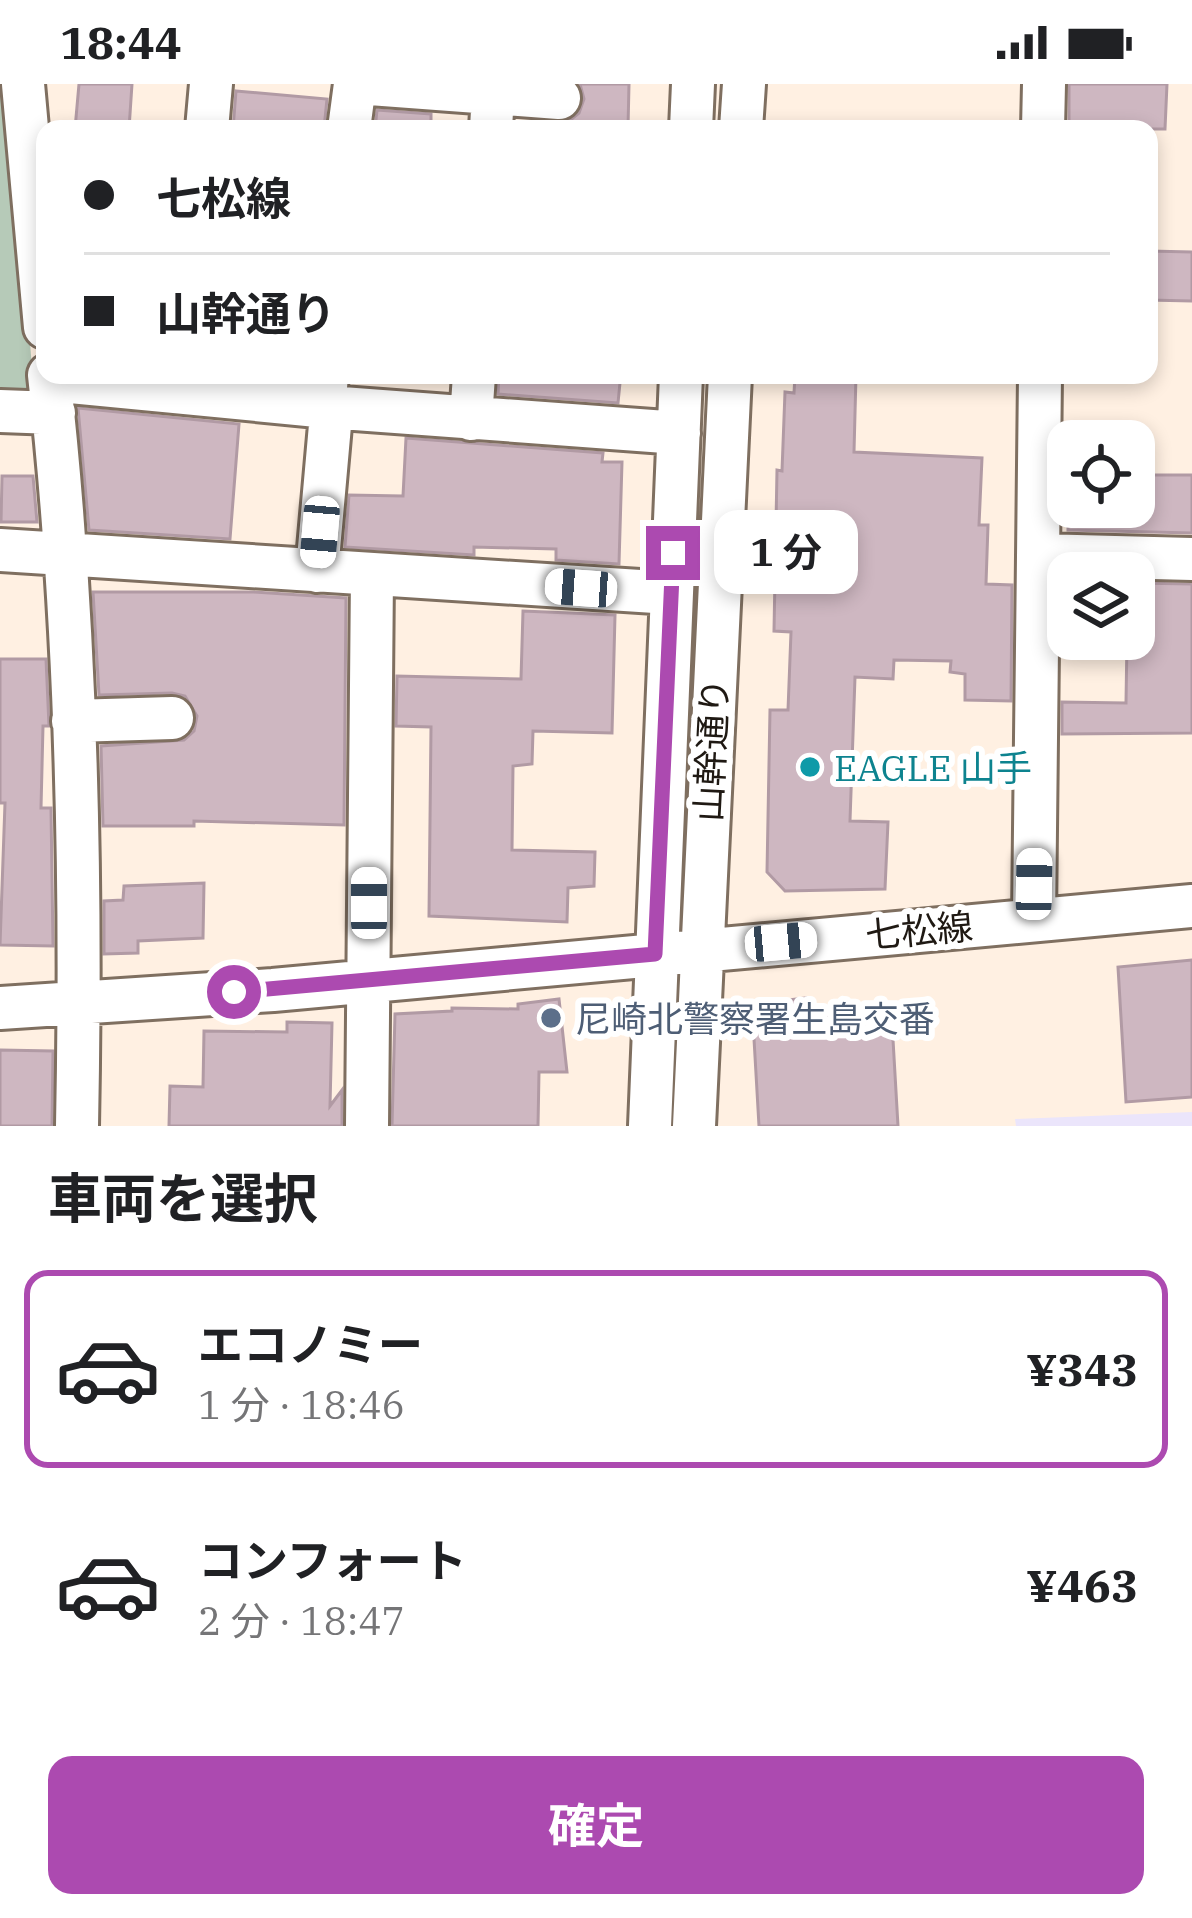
<!DOCTYPE html>
<html lang="ja">
<head>
<meta charset="utf-8">
<style>
	body { margin:0; font-family:"IBM Plex Serif","Noto Sans JP",serif; background:#f2f2f2; color:#202124; height:100vh; display:flex; flex-direction:column; font-size:45px; white-space:nowrap }
	* { box-sizing:border-box; margin:0 }
	p { font-size:39px; color:#757577 }
	.icon { flex:none; width:66px; height:66px; fill:none; stroke:currentColor; stroke-width:2; stroke-linecap:round; stroke-linejoin:round }
	.map { position:relative; height:1042px; overflow:hidden }
	.details { display:flex; flex-direction:column; background:#fff; flex:1 }
	.details>* { flex:none }
	.guide { position:absolute; left:36px; top:36px; width:1122px; height:264px; border-radius:24px; box-shadow:0 6px 18px #0003; display:grid; align-content:center; height:264px; padding:0 48px; background:#fff }
	.controls { position:absolute; left:1047px; top:336px; display:grid; gap:24px }
	.controls a { display:grid; place-items:center; width:108px; height:108px; border-radius:24px; background:#fff; box-shadow:0 6px 18px #0003; font-size:60px }
	.end { position:absolute; width:54px; height:54px; margin:-27px; border:15px solid #ac4ab0; background:#fff; box-shadow:0 0 0 6px #fff }
	.from { border-radius:50% }
	.bubble { position:absolute; height:84px; border-radius:24px; background:#fff; box-shadow:0 6px 18px #0003; font-size:39px; font-weight:700; line-height:84px; text-align:center }
	.car { position:absolute; width:36px; height:72px; margin:-36px -18px; border-radius:15px; box-shadow:0 0 9px 3px #0007; background:linear-gradient(#fff 24%,#345 0 40%,#fff 0 76%,#345 0 86%,#fff 0) }
	.guide b { display:flex; align-items:center; gap:42px; height:114px; font-size:45px }
	.guide b+b { border-top:3px solid #e0e0e0 }
	.guide i { width:30px; height:30px; background:#202124 }
	ul { padding:0; list-style:none }
	li { display:flex; align-items:center; gap:36px; height:198px; margin:0 24px 18px; padding:0 24px; border:6px solid transparent; border-radius:24px }
	li div { flex:1 }
	li b { display:block; font-size:45px }
	li em { font-style:normal; font-weight:700 }
	li.selected { border-color:#ac4ab0 }
	li>.icon { width:108px; height:108px; stroke-width:1.5 }
	h2 { padding:0 48px; font-size:54px; line-height:144px }
	.action { display:flex; gap:24px; margin-top:auto; padding:24px 48px }
	.action a { flex:1; height:138px; border-radius:24px; background:#ac4ab0; color:#fff; font-size:48px; font-weight:700; line-height:138px; text-align:center }
	.status { display:flex; justify-content:space-between; align-items:center; height:84px; padding:0 60px; background:#fff; direction:ltr }
	.status svg { height:33px; fill:currentColor }
	.map>svg:first-child { display:block }
	.education { fill:#ebe5fb }
	.green { fill:#b6cab8 }
	.building { fill:#ceb7c1; stroke:#b19aa4; stroke-width:3 }
	.lines { fill:none; stroke-linecap:round; stroke-linejoin:round }
	.minor-casing { stroke:#7f6f60; stroke-width:48 }
	.minor { stroke:#fff; stroke-width:42 }
	.route { stroke:#ac4ab0; stroke-width:15 }
	.culture-dot { fill:#0f9aa8; stroke:#fff; stroke-width:4.5 }
	.service-dot { fill:#5c6f8a; stroke:#fff; stroke-width:4.5 }
	.labels { text-anchor:middle; dominant-baseline:central; stroke-width:12; stroke-linejoin:round; paint-order:stroke }
	.street-label { font-size:36px; fill:#1f1913; stroke:#fff }
	.culture-label { font-size:36px; fill:#0d838f; stroke:#fff; text-anchor:start }
	.service-label { font-size:36px; fill:#4e5e75; stroke:#fff; text-anchor:start }
</style>
</head>
<body>
<div class="status"><b>18:44</b><svg viewBox="0 0 49 12"><path d="M0 12V9h3v3zM5 12V6h3v6zM10 12V3h3v9zM15 12V0h3v12zM26 1h20v11H26zM47 4h2v5h-2z"/></svg></div>
<div class="map">
<svg width="1192" height="1042" viewBox="0 0 1192 1042">
	<rect width="100%" height="100%" fill="#fff0e2"/>
	<!-- education -->
	<path class="education" d="M1192 1028V1042H1016L1015 1035Z"/>
	<!-- green -->
	<path class="green" d="M0 0H10L34 310 0 309Z"/>
	<!-- building -->
	<path class="building" d="M79 0H132L129 45H75Z
		M580 0H629L628 44 548 45V39L569 37 579 29 584 15Z
		M1069 0H1167L1165 45H1069Z
		M236 7 327 15 324 45H233Z
		M377 26 431 30V45H375Z
		M1149 167 1192 168V217L1149 216Z
		M499 291H610L620 299 618 319 498 310Z
		M795 291H856L854 368 982 374 979 441H988L986 500 1012 501 1011 617 965 616V590L950 588 951 577 894 576 893 595 855 593 850 737 888 738 885 805 785 807 767 788 770 626H788L791 548 774 547 777 386 782 387 785 308 794 309Z
		M78 324 239 340 230 455 89 446Z
		M406 354 603 369 602 378H622L619 480 556 476V465L474 463V471L345 463 349 411 403 412Z
		M1134 391H1192V449L1068 446V424L1134 423Z
		M2 392H33L37 438H1Z
		M1134 499 1192 500V649L1062 650V618L1126 619 1127 555H1134Z
		M93 508H254L346 514 344 741 194 737V742H103L101 662 184 656 194 647 197 632 185 612 172 609 99 611Z
		M523 527 615 531 612 649 533 647 532 680 513 682 512 766 595 768 594 802 568 804 567 838 429 832 431 643 396 642 397 592 521 595Z
		M0 575H46L49 642H43L41 724H51L53 862 0 861 5 719H0Z
		M204 799 203 854 138 857V869L104 870V817L123 816 124 802Z
		M1192 876V1013L1126 1018 1118 883Z
		M806 914 807 926 891 921 898 1042H759L752 920Z
		M559 915 567 988H539L538 1042H392L395 930 452 927V924L518 925V920Z
		M287 938 332 939 330 1022 342 1006V1042H169L170 1002 203 1003 204 947 287 948Z
		M0 966 53 967 52 1042H0Z"/>
	<g class="lines">
		<!-- minor casing -->
		<g class="minor-casing">
			<path id="minor" d="M23 0 45 243
				M370 0 559 14
				M207 45 211 0
				M349 45 355 0
				M491 45 493 9
				M691 45 693 0
				M741 45 744 0
				M1043 45 1044 0
				M49 291C77 539 82 792 77 1042
				M50 296 328 323 679 349
				M0 327 54 329
				M471 335 474 291
				M0 466 671 509
				M1038 471 1192 475
				M317 487 331 330 325 315 327 291
				M73 637 172 634
				M1034 836 1040 291
				M0 924 273 906 1192 822
				M367 1042 372 491
				M650 1042 681 291
				M694 1042 730 291"/>
		</g>
		<!-- minor -->
		<use href="#minor" class="minor"/>
	</g>
	<g class="lines">
		<!-- route -->
		<path class="route" d="M234 908 655 870 673 469"/>
	</g>
	<!-- markers -->
	<circle class="culture-dot" cx="810" cy="683" r="12"/>
	<circle class="service-dot" cx="551" cy="934" r="12"/>
	<g class="labels">
		<!-- street labels -->
		<g class="street-label">
			<text transform="translate(711 666) rotate(-87)">山幹通り</text>
			<text transform="translate(919 846) rotate(-5)">七松線</text>
		</g>
		<!-- culture labels -->
		<g class="culture-label">
			<text x="834" y="683">EAGLE 山手</text>
		</g>
		<!-- service labels -->
		<g class="service-label">
			<text x="575" y="934">尼崎北警察署生島交番</text>
		</g>
	</g>
</svg>
<div class="controls">
<a><svg class="icon" aria-label="locate" viewBox="0 0 24 24"><circle cx="12" cy="12" r="6"/><path d="M12 2v4M12 18v4M2 12h4M18 12h4"/></svg></a>
<a><svg class="icon" aria-label="layers" viewBox="0 0 24 24"><path d="M12 4l9 5-9 5-9-5zM3 14l9 5 9-5"/></svg></a>
</div>
<i class="end from" style="left:234px;top:908px"></i>
<i class="end" style="left:673px;top:469px"></i>
<div class="bubble" style="left:714px;top:426px;width:144px">1 分</div>
<i class="car" style="left:320px;top:448px;rotate:185deg"></i>
<i class="car" style="left:581px;top:504px;rotate:274deg"></i>
<i class="car" style="left:1034px;top:800px;rotate:1deg"></i>
<i class="car" style="left:369px;top:819px;rotate:0deg"></i>
<i class="car" style="left:781px;top:858px;rotate:85deg"></i>
<div class="guide">
<b><i class="from"></i>七松線</b>
<b><i></i>山幹通り</b>
</div>
</div>
<section class="details">
<h2>車両を選択</h2>
<ul>
<li class="selected"><svg class="icon" aria-label="car" viewBox="0 0 24 24"><path d="M5 17H2v-5l4-1 3-4h7l3 4 3 1v5h-3M9 17h6M6 11h13"/><circle cx="7" cy="17" r="2"/><circle cx="17" cy="17" r="2"/></svg><div><b>エコノミー</b><p>1 分 · 18:46</p></div><em>¥343</em></li>
<li><svg class="icon" aria-label="car" viewBox="0 0 24 24"><path d="M5 17H2v-5l4-1 3-4h7l3 4 3 1v5h-3M9 17h6M6 11h13"/><circle cx="7" cy="17" r="2"/><circle cx="17" cy="17" r="2"/></svg><div><b>コンフォート</b><p>2 分 · 18:47</p></div><em>¥463</em></li>
</ul>
<div class="action"><a>確定</a></div>
</section>
</body>
</html>
